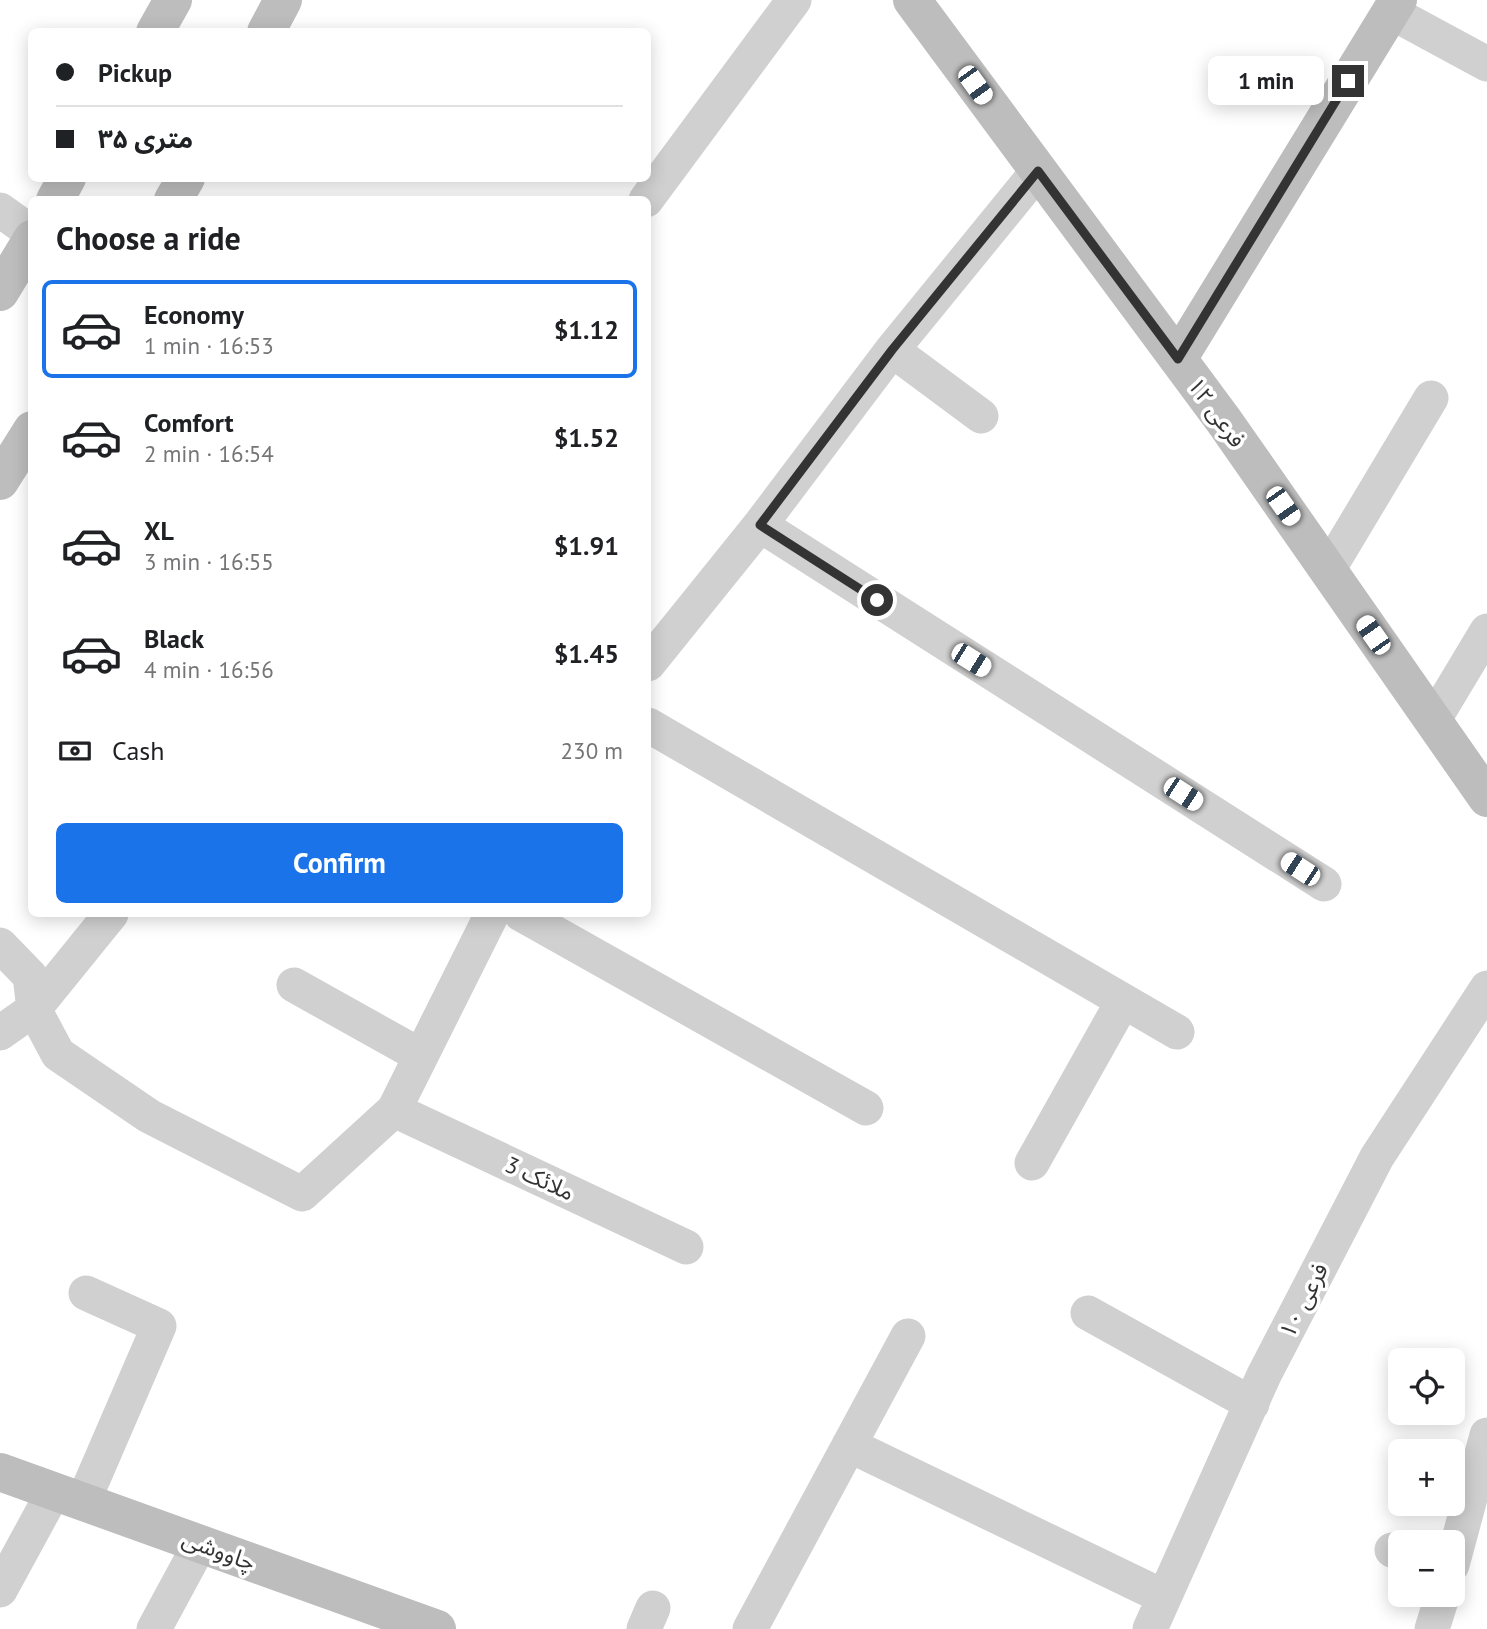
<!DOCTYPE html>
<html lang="en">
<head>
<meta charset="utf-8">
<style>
	body { margin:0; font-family:"PT Sans","Noto Sans Arabic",sans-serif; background:#f6f6f6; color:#202124; height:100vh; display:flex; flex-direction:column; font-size:26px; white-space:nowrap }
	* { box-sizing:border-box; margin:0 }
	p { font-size:23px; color:#757577 }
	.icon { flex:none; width:38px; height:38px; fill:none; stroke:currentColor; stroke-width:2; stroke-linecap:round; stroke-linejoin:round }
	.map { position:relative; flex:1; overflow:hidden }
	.side { position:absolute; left:28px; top:196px; width:623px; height:721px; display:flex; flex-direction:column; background:#fff; border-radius:10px; box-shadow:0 4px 18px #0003 }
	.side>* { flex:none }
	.guide { position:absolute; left:28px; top:28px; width:623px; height:154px; border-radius:10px; box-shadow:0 4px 18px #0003; display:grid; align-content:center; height:154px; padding:0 28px; background:#fff }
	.buttons { position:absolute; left:1388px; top:1348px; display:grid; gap:14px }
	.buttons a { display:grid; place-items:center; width:77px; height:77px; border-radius:10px; background:#fff; box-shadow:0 4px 18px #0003; font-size:35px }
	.end { position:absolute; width:32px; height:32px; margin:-16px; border:9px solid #333; background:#fff; box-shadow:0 0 0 4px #fff }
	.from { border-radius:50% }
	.bubble { position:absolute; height:49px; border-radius:10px; background:#fff; box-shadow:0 4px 18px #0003; font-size:23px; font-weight:700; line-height:49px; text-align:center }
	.car { position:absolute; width:21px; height:42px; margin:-21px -10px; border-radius:9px; box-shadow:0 0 5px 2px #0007; background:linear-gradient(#fff 24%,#345 0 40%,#fff 0 76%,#345 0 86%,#fff 0) }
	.guide b { display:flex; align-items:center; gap:24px; height:66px; font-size:26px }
	.guide b+b { border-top:2px solid #e0e0e0 }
	.guide i { width:18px; height:18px; background:#202124 }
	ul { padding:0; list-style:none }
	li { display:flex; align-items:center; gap:21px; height:98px; margin:0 14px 10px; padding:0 14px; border:4px solid transparent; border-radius:10px }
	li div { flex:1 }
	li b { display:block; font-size:26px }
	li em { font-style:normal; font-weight:700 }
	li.current { border-color:#1a73e8 }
	li>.icon { width:63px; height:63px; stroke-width:1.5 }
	h2 { padding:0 28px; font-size:32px; line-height:84px }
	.pay { display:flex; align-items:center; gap:18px; height:77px; padding:0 28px; font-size:26px }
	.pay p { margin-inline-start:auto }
	.cta { display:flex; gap:14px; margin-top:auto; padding:14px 28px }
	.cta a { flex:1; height:80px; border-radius:10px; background:#1a73e8; color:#fff; font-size:28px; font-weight:700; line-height:80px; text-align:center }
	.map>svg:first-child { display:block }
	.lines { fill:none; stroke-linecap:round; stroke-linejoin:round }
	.street { stroke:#d0d0d0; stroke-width:35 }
	.secondary { stroke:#bdbdbd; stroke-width:38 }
	.route { stroke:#333; stroke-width:9 }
	.labels { text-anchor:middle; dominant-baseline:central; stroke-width:7; stroke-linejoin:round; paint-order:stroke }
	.street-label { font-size:23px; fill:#333; stroke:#fff }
</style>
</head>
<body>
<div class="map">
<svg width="1487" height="1629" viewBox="0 0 1487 1629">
	<rect width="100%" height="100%" fill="#fff"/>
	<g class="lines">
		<!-- street -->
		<path class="street" d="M1391 12 1487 64
			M646 200 794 0
			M0 210 32 233
			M892 350 981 416
			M760 525 1324 884
			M1328 570 1431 398
			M648 664 760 525 892 350 1038 171
			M1433 721 1487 631
			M648 725 1177 1032
			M521 914 866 1108
			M0 945 30 976 34 1009 58 1054 149 1116 302 1194 394 1110 492 914
			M294 985 421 1056
			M0 1033 34 1009 111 914
			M394 1110 686 1247
			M1032 1163 1123 1001
			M1088 1313 1252 1404
			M849 1445 1164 1597
			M83 1502 159 1326 86 1293
			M1392 1550 1400 1553
			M1452 1565 1487 1435
			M0 1590 54 1491
			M154 1629 200 1544
			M644 1629 653 1608
			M750 1629 908 1336
			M1150 1629 1264 1375 1377 1157 1487 988
			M1432 1629 1443 1594"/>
		<!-- secondary -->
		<path class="secondary" d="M912 0 1224 421 1487 798
			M155 32 173 0
			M266 32 283 0
			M55 200 67 178
			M173 200 186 178
			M0 292 32 239
			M1178 359 1398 0
			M0 481 32 430
			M0 1472 437 1629"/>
	</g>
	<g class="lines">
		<!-- route -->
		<path class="route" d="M877 600 760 525 892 350 1038 171 1178 359 1348 81"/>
	</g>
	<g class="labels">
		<!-- street labels -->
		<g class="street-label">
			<text transform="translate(1217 412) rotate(54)">فرعی ۱۲</text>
			<text transform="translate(540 1178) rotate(25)">ملائک 3</text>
			<text transform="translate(1303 1300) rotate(-63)">فرعی ۱۰</text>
			<text transform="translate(219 1550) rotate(20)">چاووشی</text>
		</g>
	</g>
</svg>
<div class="buttons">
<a><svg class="icon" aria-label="locate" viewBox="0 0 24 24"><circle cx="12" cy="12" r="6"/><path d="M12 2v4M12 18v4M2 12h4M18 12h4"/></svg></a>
<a>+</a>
<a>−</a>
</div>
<i class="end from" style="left:877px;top:600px"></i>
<i class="end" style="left:1348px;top:81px"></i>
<div class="bubble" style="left:1208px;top:56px;width:116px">1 min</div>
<i class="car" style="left:975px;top:85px;rotate:144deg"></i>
<i class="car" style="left:1283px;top:506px;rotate:145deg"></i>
<i class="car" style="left:1373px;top:635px;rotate:325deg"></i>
<i class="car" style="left:971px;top:660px;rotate:122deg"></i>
<i class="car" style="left:1183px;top:794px;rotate:123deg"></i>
<i class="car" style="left:1300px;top:869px;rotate:303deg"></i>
<div class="guide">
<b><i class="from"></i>Pickup</b>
<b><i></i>۳۵ متری</b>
</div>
<section class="side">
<h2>Choose a ride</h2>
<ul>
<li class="current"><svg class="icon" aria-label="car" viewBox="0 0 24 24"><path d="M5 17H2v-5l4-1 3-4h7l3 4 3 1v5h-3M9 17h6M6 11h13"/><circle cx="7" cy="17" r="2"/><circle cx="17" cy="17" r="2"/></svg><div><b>Economy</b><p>1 min · 16:53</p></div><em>$1.12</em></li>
<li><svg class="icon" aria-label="car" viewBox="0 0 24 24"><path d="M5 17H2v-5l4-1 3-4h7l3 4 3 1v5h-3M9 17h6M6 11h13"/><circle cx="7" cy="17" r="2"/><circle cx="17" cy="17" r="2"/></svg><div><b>Comfort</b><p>2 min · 16:54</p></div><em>$1.52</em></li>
<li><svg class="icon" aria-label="car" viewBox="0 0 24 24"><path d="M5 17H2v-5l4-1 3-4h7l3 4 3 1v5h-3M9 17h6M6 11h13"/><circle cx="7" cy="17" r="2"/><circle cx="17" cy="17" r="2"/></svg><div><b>XL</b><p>3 min · 16:55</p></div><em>$1.91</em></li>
<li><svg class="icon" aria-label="car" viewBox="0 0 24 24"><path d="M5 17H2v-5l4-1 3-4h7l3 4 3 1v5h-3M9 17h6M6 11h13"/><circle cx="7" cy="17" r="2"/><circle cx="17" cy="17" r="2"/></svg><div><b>Black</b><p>4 min · 16:56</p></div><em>$1.45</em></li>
</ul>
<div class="pay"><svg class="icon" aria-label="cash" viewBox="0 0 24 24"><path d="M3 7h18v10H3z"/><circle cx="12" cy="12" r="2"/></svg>Cash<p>230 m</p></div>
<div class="cta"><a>Confirm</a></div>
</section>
</div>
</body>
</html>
